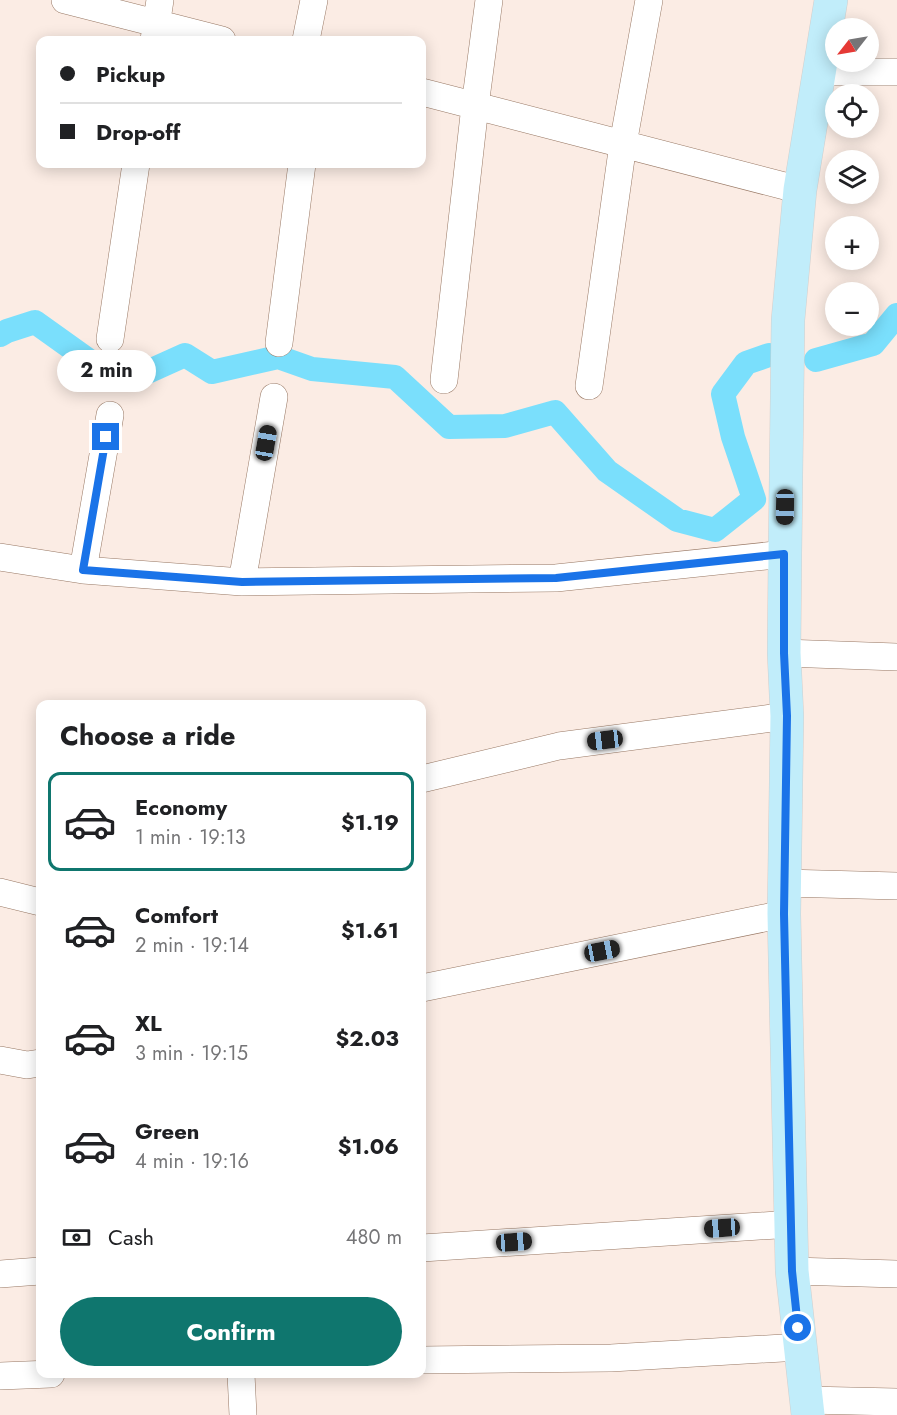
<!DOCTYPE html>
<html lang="en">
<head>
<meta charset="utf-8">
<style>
	body { margin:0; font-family:Jost,sans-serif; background:#f6f6f6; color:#202124; height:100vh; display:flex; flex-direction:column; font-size:22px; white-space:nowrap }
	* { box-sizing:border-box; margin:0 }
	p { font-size:20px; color:#757577 }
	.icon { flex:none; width:33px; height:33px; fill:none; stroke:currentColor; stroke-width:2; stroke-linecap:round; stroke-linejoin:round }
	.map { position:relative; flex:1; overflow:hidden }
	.details { position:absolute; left:36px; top:700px; width:390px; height:678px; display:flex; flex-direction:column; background:#fff; border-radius:12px; box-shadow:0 3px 15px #0003 }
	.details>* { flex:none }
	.top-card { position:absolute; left:36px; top:36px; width:390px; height:132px; border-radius:12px; box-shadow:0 3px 15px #0003; display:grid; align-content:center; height:132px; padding:0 24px; background:#fff }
	.needle { width:39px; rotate:239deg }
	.tools { position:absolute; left:825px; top:18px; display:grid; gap:12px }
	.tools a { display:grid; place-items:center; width:54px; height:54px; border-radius:50%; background:#fff; box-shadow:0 3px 15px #0003; font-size:30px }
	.end { position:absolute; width:27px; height:27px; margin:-14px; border:8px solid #1a73e8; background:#fff; box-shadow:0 0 0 3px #fff }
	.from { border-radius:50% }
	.bubble { position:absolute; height:42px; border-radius:21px; background:#fff; box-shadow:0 3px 15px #0003; font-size:20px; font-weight:700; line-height:42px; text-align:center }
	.car { position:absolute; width:18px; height:36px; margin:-18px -9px; border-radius:8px; box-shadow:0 0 4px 2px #0007; background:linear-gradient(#222 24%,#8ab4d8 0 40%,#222 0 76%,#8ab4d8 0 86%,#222 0) }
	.top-card b { display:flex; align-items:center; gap:21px; height:57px; font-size:22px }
	.top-card b+b { border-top:2px solid #e0e0e0 }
	.top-card i { width:15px; height:15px; background:#202124 }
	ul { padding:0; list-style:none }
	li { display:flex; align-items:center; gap:18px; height:99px; margin:0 12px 9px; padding:0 12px; border:3px solid transparent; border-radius:12px }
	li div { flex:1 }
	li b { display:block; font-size:22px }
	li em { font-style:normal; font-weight:700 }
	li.selected { border-color:#0f766e }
	li>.icon { width:54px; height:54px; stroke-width:1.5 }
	h2 { padding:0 24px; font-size:27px; line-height:72px }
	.pay { display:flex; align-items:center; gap:15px; height:66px; padding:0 24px; font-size:22px }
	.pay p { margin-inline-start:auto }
	.primary-button { display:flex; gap:12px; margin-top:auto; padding:12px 24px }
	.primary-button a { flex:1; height:69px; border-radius:36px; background:#0f766e; color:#fff; font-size:24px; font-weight:700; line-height:69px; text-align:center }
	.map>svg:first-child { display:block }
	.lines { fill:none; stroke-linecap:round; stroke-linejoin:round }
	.canal { stroke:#7adffc; stroke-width:24 }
	.minor-casing { stroke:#987864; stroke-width:28 }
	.major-casing { stroke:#d2cfcd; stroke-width:34 }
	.minor { stroke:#fff; stroke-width:27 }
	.major { stroke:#c1edfa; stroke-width:33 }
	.route { stroke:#1a73e8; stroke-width:8 }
</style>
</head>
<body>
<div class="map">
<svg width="897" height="1415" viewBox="0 0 897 1415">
	<rect width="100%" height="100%" fill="#fbece4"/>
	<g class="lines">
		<!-- canal -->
		<path class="canal" d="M0 335 7 331 35 322 91 362 134 378 185 355 212 372 278 357 312 369 395 377 449 427 505 426 555 412 607 471 677 520 715 530 754 499 733 437 723 394 746 363 769 355
			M816 360 873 344 897 315"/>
		<!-- minor casing -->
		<g class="minor-casing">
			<path id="minor" d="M65 0 222 40
				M154 40 160 0
				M306 40 314 0
				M819 72H897
				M422 92 800 190
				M110 339 136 164
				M279 343 302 164
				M444 380 475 106 489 0
				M589 386 623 144 649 0
				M0 557 83 570 242 582 556 578 785 554
				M83 570 110 415
				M242 582 274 397
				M784 653 897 657
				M422 779 559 746 787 716
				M784 883 897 886
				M0 892 40 902
				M422 988 784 914
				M0 1060 27 1065 40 1063
				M422 1248 792 1224
				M792 1271 897 1274
				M0 1274 40 1271
				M422 1360 611 1358 800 1347
				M241 1374 243 1415
				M0 1376 51 1374
				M806 1400 897 1402"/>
		</g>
		<!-- major casing -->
		<g class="major-casing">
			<path id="major" d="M808 1415 792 1271 784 914 787 716 784 653 785 554 788 320 800 190 831 0"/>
		</g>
		<!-- minor -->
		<use href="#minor" class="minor"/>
		<!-- major -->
		<use href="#major" class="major"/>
	</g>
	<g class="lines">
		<!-- route -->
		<path class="route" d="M106 437 83 570 242 582 556 578 784 554V653L787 716 784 914 792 1271 798 1328"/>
	</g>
</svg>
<div class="tools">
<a><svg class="needle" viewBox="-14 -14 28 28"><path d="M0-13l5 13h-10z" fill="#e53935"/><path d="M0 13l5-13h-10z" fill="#757577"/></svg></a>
<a><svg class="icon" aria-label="locate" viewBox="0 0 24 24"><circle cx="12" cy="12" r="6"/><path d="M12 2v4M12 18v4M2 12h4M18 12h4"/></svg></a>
<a><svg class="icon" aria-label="layers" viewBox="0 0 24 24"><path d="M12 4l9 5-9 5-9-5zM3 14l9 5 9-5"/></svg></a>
<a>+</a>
<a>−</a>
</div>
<i class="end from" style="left:798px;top:1328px"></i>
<i class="end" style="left:106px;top:437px"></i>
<div class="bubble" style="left:57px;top:350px;width:99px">2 min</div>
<i class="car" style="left:266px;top:443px;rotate:10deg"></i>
<i class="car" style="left:785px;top:507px;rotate:181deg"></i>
<i class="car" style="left:605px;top:740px;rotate:263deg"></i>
<i class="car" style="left:602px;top:951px;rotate:79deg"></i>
<i class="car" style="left:722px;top:1228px;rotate:266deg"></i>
<i class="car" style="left:514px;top:1242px;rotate:86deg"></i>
<div class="top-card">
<b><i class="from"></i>Pickup</b>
<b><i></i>Drop-off</b>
</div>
<section class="details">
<h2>Choose a ride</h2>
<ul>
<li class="selected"><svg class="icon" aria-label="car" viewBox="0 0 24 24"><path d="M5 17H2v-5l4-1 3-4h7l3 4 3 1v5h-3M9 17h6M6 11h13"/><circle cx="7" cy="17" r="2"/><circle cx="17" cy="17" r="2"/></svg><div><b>Economy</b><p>1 min · 19:13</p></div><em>$1.19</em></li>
<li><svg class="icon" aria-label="car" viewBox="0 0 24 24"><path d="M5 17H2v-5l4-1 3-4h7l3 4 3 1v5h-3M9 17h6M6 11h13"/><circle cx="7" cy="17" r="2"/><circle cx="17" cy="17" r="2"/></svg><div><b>Comfort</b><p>2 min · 19:14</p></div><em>$1.61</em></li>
<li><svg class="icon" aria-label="car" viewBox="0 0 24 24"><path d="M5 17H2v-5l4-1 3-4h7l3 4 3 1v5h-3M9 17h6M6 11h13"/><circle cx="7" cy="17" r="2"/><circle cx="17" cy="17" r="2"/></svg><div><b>XL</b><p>3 min · 19:15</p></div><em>$2.03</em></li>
<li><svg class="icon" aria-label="car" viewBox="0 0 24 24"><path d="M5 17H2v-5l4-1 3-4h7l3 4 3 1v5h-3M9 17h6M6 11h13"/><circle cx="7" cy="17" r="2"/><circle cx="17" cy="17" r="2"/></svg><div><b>Green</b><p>4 min · 19:16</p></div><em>$1.06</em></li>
</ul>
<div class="pay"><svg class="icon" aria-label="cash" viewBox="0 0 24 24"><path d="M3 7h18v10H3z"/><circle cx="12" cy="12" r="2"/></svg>Cash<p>480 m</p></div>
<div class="primary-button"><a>Confirm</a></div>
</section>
</div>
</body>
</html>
